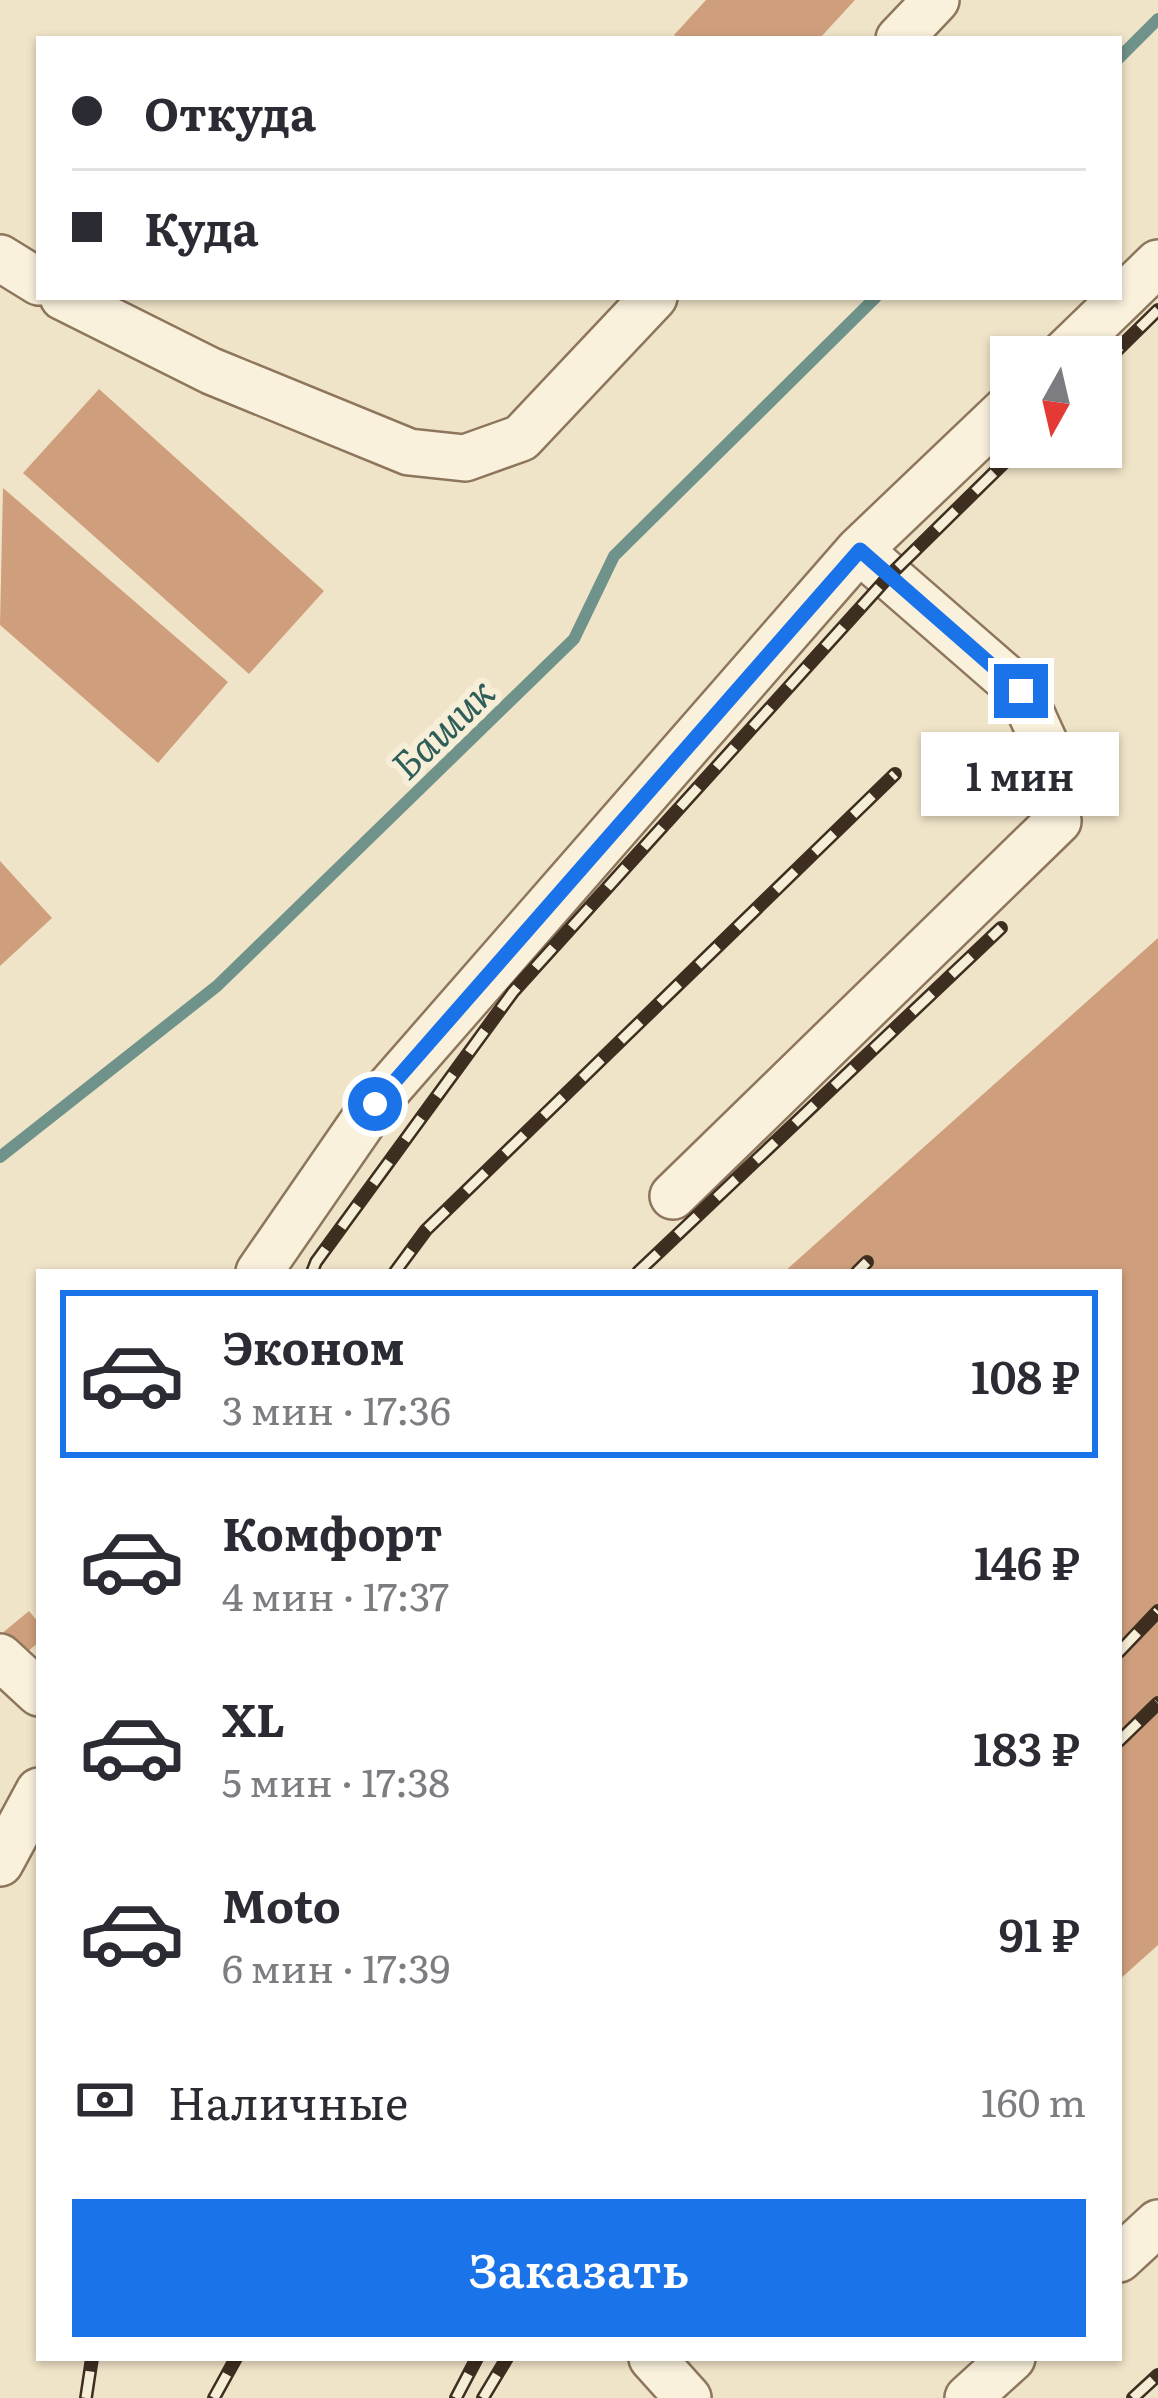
<!DOCTYPE html>
<html lang="ru">
<head>
<meta charset="utf-8">
<style>
	body { margin:0; font-family:Literata,serif; background:#f7f7f7; color:#2b2b33; height:100vh; display:flex; flex-direction:column; font-size:45px; white-space:nowrap }
	* { box-sizing:border-box; margin:0 }
	p { font-size:39px; color:#7c7c81 }
	.icon { flex:none; width:66px; height:66px; fill:none; stroke:currentColor; stroke-width:2; stroke-linecap:round; stroke-linejoin:round }
	.map { position:relative; flex:1; overflow:hidden }
	.drawer { position:absolute; left:36px; top:1269px; width:1086px; height:1092px; display:flex; flex-direction:column; background:#fff; border-radius:0px; box-shadow:0 3px 9px #0004 }
	.drawer>* { flex:none }
	.guide { position:absolute; left:36px; top:36px; width:1086px; height:264px; border-radius:0px; box-shadow:0 3px 9px #0004; display:grid; align-content:center; height:264px; padding:0 36px; background:#fff }
	.needle { width:78px; rotate:188deg }
	.tools { position:absolute; left:990px; top:336px; display:grid; gap:24px }
	.tools a { display:grid; place-items:center; width:132px; height:132px; border-radius:0px; background:#fff; box-shadow:0 3px 9px #0004; font-size:60px }
	.end { position:absolute; width:54px; height:54px; margin:-27px; border:15px solid #1a73e8; background:#fff; box-shadow:0 0 0 6px #fff }
	.from { border-radius:50% }
	.bubble { position:absolute; height:84px; border-radius:0px; background:#fff; box-shadow:0 3px 9px #0004; font-size:39px; font-weight:600; line-height:84px; text-align:center }
	.guide b { display:flex; align-items:center; gap:42px; height:114px; font-size:45px }
	.guide b+b { border-top:3px solid #e1e1e2 }
	.guide i { width:30px; height:30px; background:#2b2b33 }
	ul { padding:21px 0 0; list-style:none }
	li { display:flex; align-items:center; gap:36px; height:168px; margin:0 24px 18px; padding:0 12px; border:6px solid transparent; border-radius:0px }
	li div { flex:1 }
	li b { display:block; font-size:45px }
	li em { font-style:normal; font-weight:600 }
	li.current { border-color:#1a73e8 }
	li>.icon { width:108px; height:108px; stroke-width:1.5 }
	.pay { display:flex; align-items:center; gap:30px; height:132px; padding:0 36px; font-size:45px }
	.pay p { margin-inline-start:auto }
	.primary-button { display:flex; gap:24px; margin-top:auto; padding:24px 36px }
	.primary-button a { flex:1; height:138px; border-radius:0px; background:#1a73e8; color:#fff; font-size:48px; font-weight:600; line-height:138px; text-align:center }
	.map>svg:first-child { display:block }
	.lines { fill:none; stroke-linecap:round; stroke-linejoin:round }
	.stream { stroke:#6f938a; stroke-width:12 }
	.building { fill:#cf9f7d }
	.minor-casing { stroke:#8d765c; stroke-width:50 }
	.minor { stroke:#faf1dc; stroke-width:45 }
	.rail-casing { stroke:#3d2e20; stroke-width:14 }
	.rail { stroke:#f7eed8; stroke-width:9; stroke-dasharray:27; stroke-linecap:butt }
	.route { stroke:#1a73e8; stroke-width:15 }
	.labels { text-anchor:middle; dominant-baseline:central; stroke-width:12; stroke-linejoin:round; paint-order:stroke }
	.water-label { font-size:39px; font-style:italic; fill:#2f5d5a; stroke:#f7eed8 }
</style>
</head>
<body>
<div class="map">
<svg width="1158" height="2398" viewBox="0 0 1158 2398">
	<rect width="100%" height="100%" fill="#f0e4c8"/>
	<g class="lines">
		<!-- stream -->
		<path class="stream" d="M1119 58 1158 19
			M0 1157 217 986 574 639 614 556 876 297"/>
	</g>
	<!-- building -->
	<path class="building" d="M706 0H855L819 39H679L674 35Z
		M99 389 324 591 249 674 23 473Z
		M3 488 228 682 158 763 0 625Z
		M0 861 52 918 0 966Z
		M1158 938V1945L1119 1980V1272H784Z
		M29 1611 39 1623V1642L0 1675V1635Z"/>
	<g class="lines">
		<!-- minor casing -->
		<g class="minor-casing">
			<path id="minor" d="M899 39 936 0
				M0 258 39 282
				M63 297 211 371 409 452 465 458 521 438 654 297
				M1061 357 1158 263
				M673 1196 1058 821 1051 757 1021 691 859 550
				M259 1272 375 1104 859 550 1011 405
				M0 1657 39 1693
				M0 1863 39 1791
				M1119 2259 1158 2223
				M652 2358 688 2398
				M968 2398 1012 2358"/>
		</g>
		<!-- minor -->
		<use href="#minor" class="minor"/>
		<!-- rail casing -->
		<g class="rail-casing">
			<path id="rail" d="M1101 366 1158 310
				M312 1272 316 1262 513 992 890 575 1020 447
				M395 1272 426 1230 895 774
				M638 1272 1001 928
				M857 1272 867 1262
				M1119 1652 1158 1611
				M1119 1741 1158 1703
				M86 2398 92 2358
				M214 2398 236 2358
				M456 2398 477 2358
				M483 2398 507 2358
				M1133 2398 1158 2375"/>
		</g>
		<!-- rail -->
		<use href="#rail" class="rail"/>
	</g>
	<g class="lines">
		<!-- route -->
		<path class="route" d="M375 1104 860 550 1021 691"/>
	</g>
	<g class="labels">
		<!-- water labels -->
		<g class="water-label">
			<text transform="translate(441 727) rotate(-44)">Башик</text>
		</g>
	</g>
</svg>
<div class="tools">
<a><svg class="needle" viewBox="-14 -14 28 28"><path d="M0-13l5 13h-10z" fill="#e53935"/><path d="M0 13l5-13h-10z" fill="#7c7c81"/></svg></a>
</div>
<i class="end from" style="left:375px;top:1104px"></i>
<i class="end" style="left:1021px;top:691px"></i>
<div class="bubble" style="left:921px;top:732px;width:198px">1 мин</div>
<div class="guide">
<b><i class="from"></i>Откуда</b>
<b><i></i>Куда</b>
</div>
<section class="drawer">
<ul>
<li class="current"><svg class="icon" aria-label="car" viewBox="0 0 24 24"><path d="M5 17H2v-5l4-1 3-4h7l3 4 3 1v5h-3M9 17h6M6 11h13"/><circle cx="7" cy="17" r="2"/><circle cx="17" cy="17" r="2"/></svg><div><b>Эконом</b><p>3 мин · 17:36</p></div><em>108 ₽</em></li>
<li><svg class="icon" aria-label="car" viewBox="0 0 24 24"><path d="M5 17H2v-5l4-1 3-4h7l3 4 3 1v5h-3M9 17h6M6 11h13"/><circle cx="7" cy="17" r="2"/><circle cx="17" cy="17" r="2"/></svg><div><b>Комфорт</b><p>4 мин · 17:37</p></div><em>146 ₽</em></li>
<li><svg class="icon" aria-label="car" viewBox="0 0 24 24"><path d="M5 17H2v-5l4-1 3-4h7l3 4 3 1v5h-3M9 17h6M6 11h13"/><circle cx="7" cy="17" r="2"/><circle cx="17" cy="17" r="2"/></svg><div><b>XL</b><p>5 мин · 17:38</p></div><em>183 ₽</em></li>
<li><svg class="icon" aria-label="car" viewBox="0 0 24 24"><path d="M5 17H2v-5l4-1 3-4h7l3 4 3 1v5h-3M9 17h6M6 11h13"/><circle cx="7" cy="17" r="2"/><circle cx="17" cy="17" r="2"/></svg><div><b>Moto</b><p>6 мин · 17:39</p></div><em>91 ₽</em></li>
</ul>
<div class="pay"><svg class="icon" aria-label="cash" viewBox="0 0 24 24"><path d="M3 7h18v10H3z"/><circle cx="12" cy="12" r="2"/></svg>Наличные<p>160 m</p></div>
<div class="primary-button"><a>Заказать</a></div>
</section>
</div>
</body>
</html>
